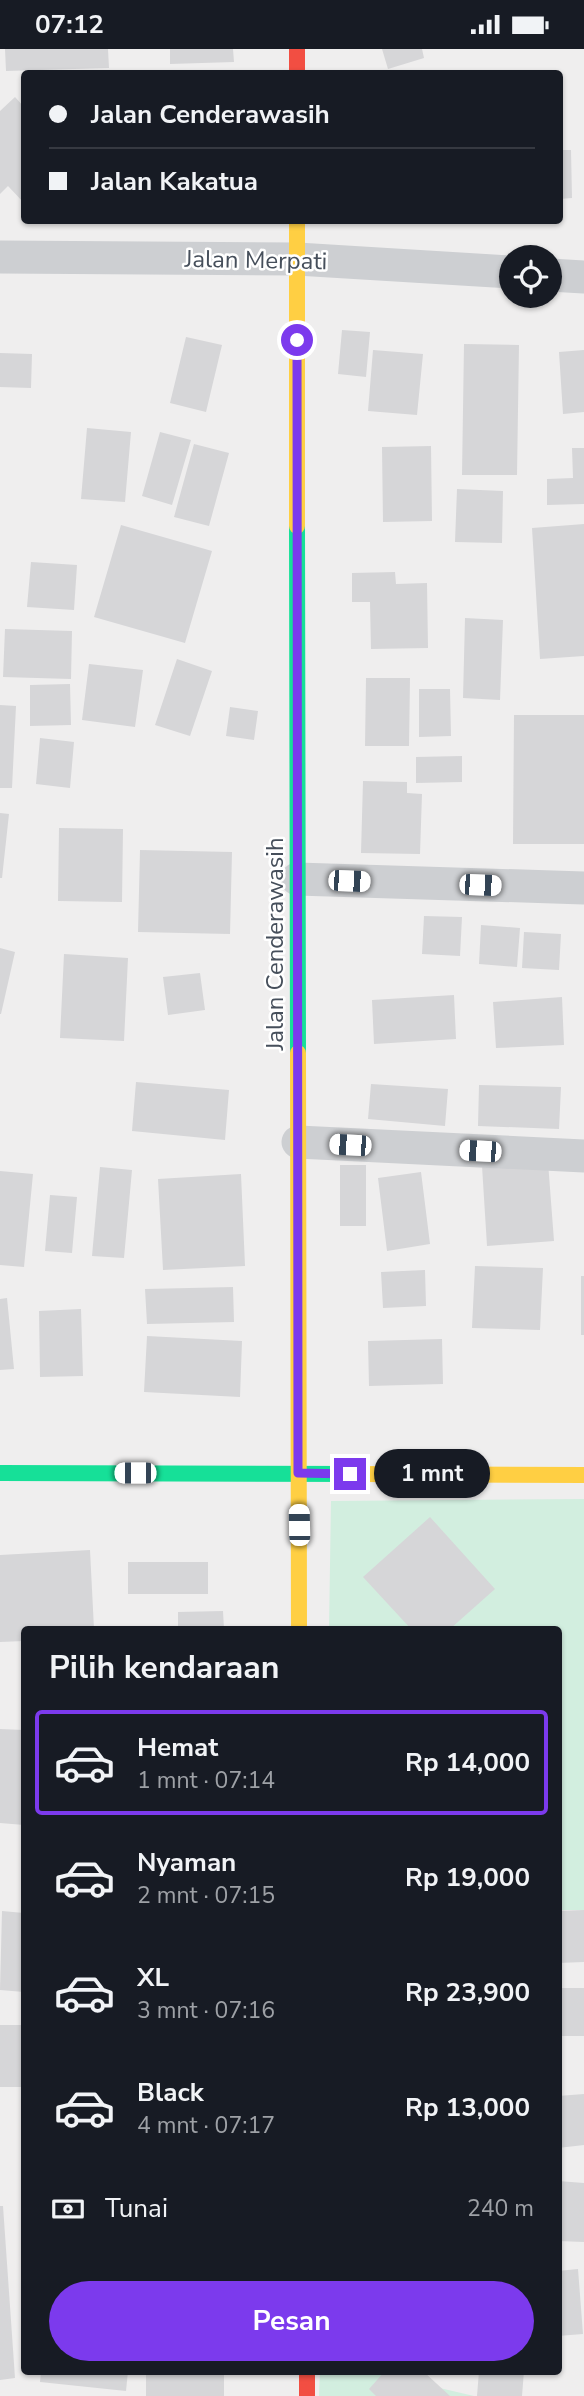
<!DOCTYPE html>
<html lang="id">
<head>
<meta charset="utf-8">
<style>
	body { margin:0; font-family:"Nunito Sans",sans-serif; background:#20242c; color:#f1f3f6; height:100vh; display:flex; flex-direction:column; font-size:26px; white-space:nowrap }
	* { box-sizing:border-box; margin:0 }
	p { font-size:23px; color:#9ea1a6 }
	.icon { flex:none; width:38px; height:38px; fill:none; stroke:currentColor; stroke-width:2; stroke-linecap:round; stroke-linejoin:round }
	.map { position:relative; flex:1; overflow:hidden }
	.side { position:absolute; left:21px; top:1577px; width:541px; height:749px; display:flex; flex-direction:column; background:#171b24; border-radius:7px; box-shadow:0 2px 5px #0004 }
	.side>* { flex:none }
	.guide { position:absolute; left:21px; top:21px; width:542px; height:154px; border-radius:7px; box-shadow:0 2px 5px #0004; display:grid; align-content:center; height:154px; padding:0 28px; background:#171b24 }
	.fabs { position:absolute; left:499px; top:196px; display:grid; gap:14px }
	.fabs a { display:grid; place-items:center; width:63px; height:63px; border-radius:50%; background:#171b24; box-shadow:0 2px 5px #0004; font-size:35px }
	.end { position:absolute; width:32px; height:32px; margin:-16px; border:9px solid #7c3aed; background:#fff; box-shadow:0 0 0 4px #fff }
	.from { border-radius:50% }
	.bubble { position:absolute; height:49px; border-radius:24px; background:#171b24; box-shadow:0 2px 5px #0004; font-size:23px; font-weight:700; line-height:49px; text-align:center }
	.car { position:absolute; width:21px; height:42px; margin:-21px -10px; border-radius:9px; box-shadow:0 0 5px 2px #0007; background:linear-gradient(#fff 24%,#345 0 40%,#fff 0 76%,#345 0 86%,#fff 0) }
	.guide b { display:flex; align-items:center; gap:24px; height:66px; font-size:26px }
	.guide b+b { border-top:2px solid #363941 }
	.guide i { width:18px; height:18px; background:#f1f3f6 }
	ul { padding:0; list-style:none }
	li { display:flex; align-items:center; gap:21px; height:105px; margin:0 14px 10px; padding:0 14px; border:4px solid transparent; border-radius:7px }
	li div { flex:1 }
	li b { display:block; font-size:26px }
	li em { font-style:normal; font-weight:700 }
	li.on { border-color:#7c3aed }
	li>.icon { width:63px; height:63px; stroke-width:1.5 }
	h2 { padding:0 28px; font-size:32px; line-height:84px }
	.pay { display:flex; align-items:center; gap:18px; height:77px; padding:0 28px; font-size:26px }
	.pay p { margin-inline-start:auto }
	.action { display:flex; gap:14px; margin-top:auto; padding:14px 28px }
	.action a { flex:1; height:80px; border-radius:42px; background:#7c3aed; color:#fff; font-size:28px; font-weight:700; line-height:80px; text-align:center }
	.status { display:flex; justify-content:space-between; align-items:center; height:49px; padding:0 35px; background:#171b24; direction:ltr }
	.status svg { height:19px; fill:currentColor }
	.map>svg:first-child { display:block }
	.green { fill:#d2eedf }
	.building { fill:#d6d6d8 }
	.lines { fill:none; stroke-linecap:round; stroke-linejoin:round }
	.street { stroke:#cdcfd2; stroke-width:33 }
	.fast { stroke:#16e098; stroke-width:16 }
	.slow { stroke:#ffcf43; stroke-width:16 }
	.jam { stroke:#f24e42; stroke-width:16 }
	.route { stroke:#7c3aed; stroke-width:9 }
	.labels { text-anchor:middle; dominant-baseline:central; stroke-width:5; stroke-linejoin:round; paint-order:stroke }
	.street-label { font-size:24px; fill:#464f5b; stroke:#fff }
</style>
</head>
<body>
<div class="status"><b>07:12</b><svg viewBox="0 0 49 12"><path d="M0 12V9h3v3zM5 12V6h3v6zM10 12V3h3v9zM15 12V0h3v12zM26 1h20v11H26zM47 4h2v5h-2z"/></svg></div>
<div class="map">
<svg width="584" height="2347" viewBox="0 0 584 2347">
	<rect width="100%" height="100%" fill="#efeeee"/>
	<!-- green -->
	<path class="green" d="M584 1450V1861H558V1580H329L331 1452Z
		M320 2322H367L474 2347H319Z"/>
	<!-- building -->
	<path class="building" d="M5 0H108L109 19 6 22Z
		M170 0H233L234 13 170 15Z
		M382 0H422L424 9 388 20Z
		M15 48 24 58V154L8 137 0 145V62Z
		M560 101H571L572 149 560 150Z
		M342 281 370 283 366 328 338 325Z
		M186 288 222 296 206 363 170 354Z
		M464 295 519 296 517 426H462Z
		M373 301 423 305 417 366 368 362Z
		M584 301V363L563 365 559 303Z
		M0 304 32 305 31 339 0 338Z
		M87 379 131 383 125 453 81 450Z
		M160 383 191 391 172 456 142 447Z
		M194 395 229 404 209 477 174 468Z
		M431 397 432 472 383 473 382 398Z
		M572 399H584V455L547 456V430L573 429Z
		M457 440 503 442 502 494 455 493Z
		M584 475V607L540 610 532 479Z
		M121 476 212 502 185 594 94 568Z
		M31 513 77 516 74 561 27 558Z
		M395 523 396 535 427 534 428 599 371 600 370 553H352V524Z
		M465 569 503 571 500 651 463 649Z
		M5 580 72 582 71 630 3 628Z
		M177 610 212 622 190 687 155 676Z
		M89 615 143 621 135 678 82 671Z
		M366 629H410L409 697H365Z
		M70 635 71 676 30 677V636Z
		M419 640H450L451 687 419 688Z
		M0 656 16 657 12 739H0Z
		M230 658 258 662 254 691 226 687Z
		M514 666H584V795H513Z
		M40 689 74 693 70 739 36 735Z
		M462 707V733L416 734V708Z
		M363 732 407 733V744L422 745 420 805 361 804Z
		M0 764 9 765 2 829H0Z
		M59 779 123 780 122 853 58 852Z
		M140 801 232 803 230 885 138 883Z
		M424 867 462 868 460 907 422 905Z
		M481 876 520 879 517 918 479 915Z
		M524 883 561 885 559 921 522 919Z
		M0 899 15 903 1 965H0Z
		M64 905 128 909 124 992 60 989Z
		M200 924 205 961 168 966 163 928Z
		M454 946 456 990 374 995 372 951Z
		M562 948 564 996 496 999 493 953Z
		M136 1033 229 1041 225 1091 132 1082Z
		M371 1035 448 1040 445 1077 368 1070Z
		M479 1036 561 1038 559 1080 478 1077Z
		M548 1113 554 1192 487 1197 482 1117Z
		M340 1116H366V1177H340Z
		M100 1118 132 1121 124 1209 92 1207Z
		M0 1122 33 1125 24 1218 0 1216Z
		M421 1123 430 1195 387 1202 378 1129Z
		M241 1125 245 1217 163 1221 158 1130Z
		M50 1146 77 1148 72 1204 45 1202Z
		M475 1217 543 1219 540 1281 472 1279Z
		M425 1221 426 1257 383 1259 381 1223Z
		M581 1227H584V1286H581Z
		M233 1238 234 1273 147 1275 145 1240Z
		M7 1249 14 1320 0 1321V1250Z
		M81 1260 83 1327 40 1328 39 1262Z
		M147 1287 242 1292 240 1348 144 1343Z
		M442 1290 443 1335 369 1337 368 1292Z
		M430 1468 495 1540 450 1580H411L363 1528Z
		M90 1501 94 1580H24V1592L0 1593V1506Z
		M128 1513H208V1545H128Z
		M223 1562 224 1580H178V1563Z
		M0 1680 24 1681V1776L0 1774Z
		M584 1861V1913L558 1914V1862Z
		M2 1862 24 1864V1943L0 1941Z
		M558 1939H584V1987H558Z
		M0 1976H24V2038H0Z
		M584 2045V2096L558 2099V2047Z
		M558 2132 584 2134V2193L558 2192Z
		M0 2157H3L15 2329 0 2331Z
		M578 2220 583 2285 558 2287V2222Z
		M41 2322H128L126 2342 40 2333Z
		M146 2322H224V2347H146Z
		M385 2322H423L450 2347H376L369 2340Z
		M479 2322H524L522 2347H477Z"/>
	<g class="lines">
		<!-- street -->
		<path class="street" d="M0 208 297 210 511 223
			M550 226 584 228
			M297 830 584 839
			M298 1093 584 1107"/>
		<!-- fast -->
		<path class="fast" d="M297 477 298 1004
			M0 1424 359 1425"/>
		<!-- slow -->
		<path class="slow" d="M297 172V477
			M298 1004 299 1580
			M359 1425 584 1426"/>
		<!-- jam -->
		<path class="jam" d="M297 0V24
			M307 2322V2347"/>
	</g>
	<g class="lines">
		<!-- route -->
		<path class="route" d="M297 291 298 1424 350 1425"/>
	</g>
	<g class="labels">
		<!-- street labels -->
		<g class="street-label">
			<text transform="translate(256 211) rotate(1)">Jalan Merpati</text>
			<text transform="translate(275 895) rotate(-90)">Jalan Cenderawasih</text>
		</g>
	</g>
</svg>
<div class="fabs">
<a><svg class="icon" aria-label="locate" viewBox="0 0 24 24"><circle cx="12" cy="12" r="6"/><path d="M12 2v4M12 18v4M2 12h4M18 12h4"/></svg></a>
</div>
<i class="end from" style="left:297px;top:291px"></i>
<i class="end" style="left:350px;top:1425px"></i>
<div class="bubble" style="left:374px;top:1400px;width:116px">1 mnt</div>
<i class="car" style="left:349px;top:832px;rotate:92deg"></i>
<i class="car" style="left:480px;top:836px;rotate:92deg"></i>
<i class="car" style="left:350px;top:1096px;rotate:273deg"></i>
<i class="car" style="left:480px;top:1102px;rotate:273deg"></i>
<i class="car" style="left:135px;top:1424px;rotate:270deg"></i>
<i class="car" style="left:299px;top:1476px;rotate:359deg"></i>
<div class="guide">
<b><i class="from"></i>Jalan Cenderawasih</b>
<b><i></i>Jalan Kakatua</b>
</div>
<section class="side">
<h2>Pilih kendaraan</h2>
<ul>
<li class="on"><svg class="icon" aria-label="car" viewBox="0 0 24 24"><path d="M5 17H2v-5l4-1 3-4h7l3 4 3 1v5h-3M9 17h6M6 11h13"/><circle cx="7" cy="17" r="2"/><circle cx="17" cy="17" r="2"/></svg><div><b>Hemat</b><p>1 mnt · 07:14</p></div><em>Rp 14,000</em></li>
<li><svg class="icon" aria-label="car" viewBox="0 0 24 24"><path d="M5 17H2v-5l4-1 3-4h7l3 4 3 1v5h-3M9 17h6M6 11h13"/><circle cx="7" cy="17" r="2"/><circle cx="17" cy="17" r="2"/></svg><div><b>Nyaman</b><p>2 mnt · 07:15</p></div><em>Rp 19,000</em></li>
<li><svg class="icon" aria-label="car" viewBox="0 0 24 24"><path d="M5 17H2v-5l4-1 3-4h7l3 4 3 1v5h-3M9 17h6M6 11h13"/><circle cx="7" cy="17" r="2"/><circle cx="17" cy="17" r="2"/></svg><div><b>XL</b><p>3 mnt · 07:16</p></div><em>Rp 23,900</em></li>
<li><svg class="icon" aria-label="car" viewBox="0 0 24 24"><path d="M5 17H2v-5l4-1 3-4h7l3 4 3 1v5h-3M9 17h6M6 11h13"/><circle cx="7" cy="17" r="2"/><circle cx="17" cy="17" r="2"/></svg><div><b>Black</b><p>4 mnt · 07:17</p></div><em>Rp 13,000</em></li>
</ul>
<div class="pay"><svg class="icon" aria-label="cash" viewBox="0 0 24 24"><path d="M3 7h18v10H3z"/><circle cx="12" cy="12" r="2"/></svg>Tunai<p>240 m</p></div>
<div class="action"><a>Pesan</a></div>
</section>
</div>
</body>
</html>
